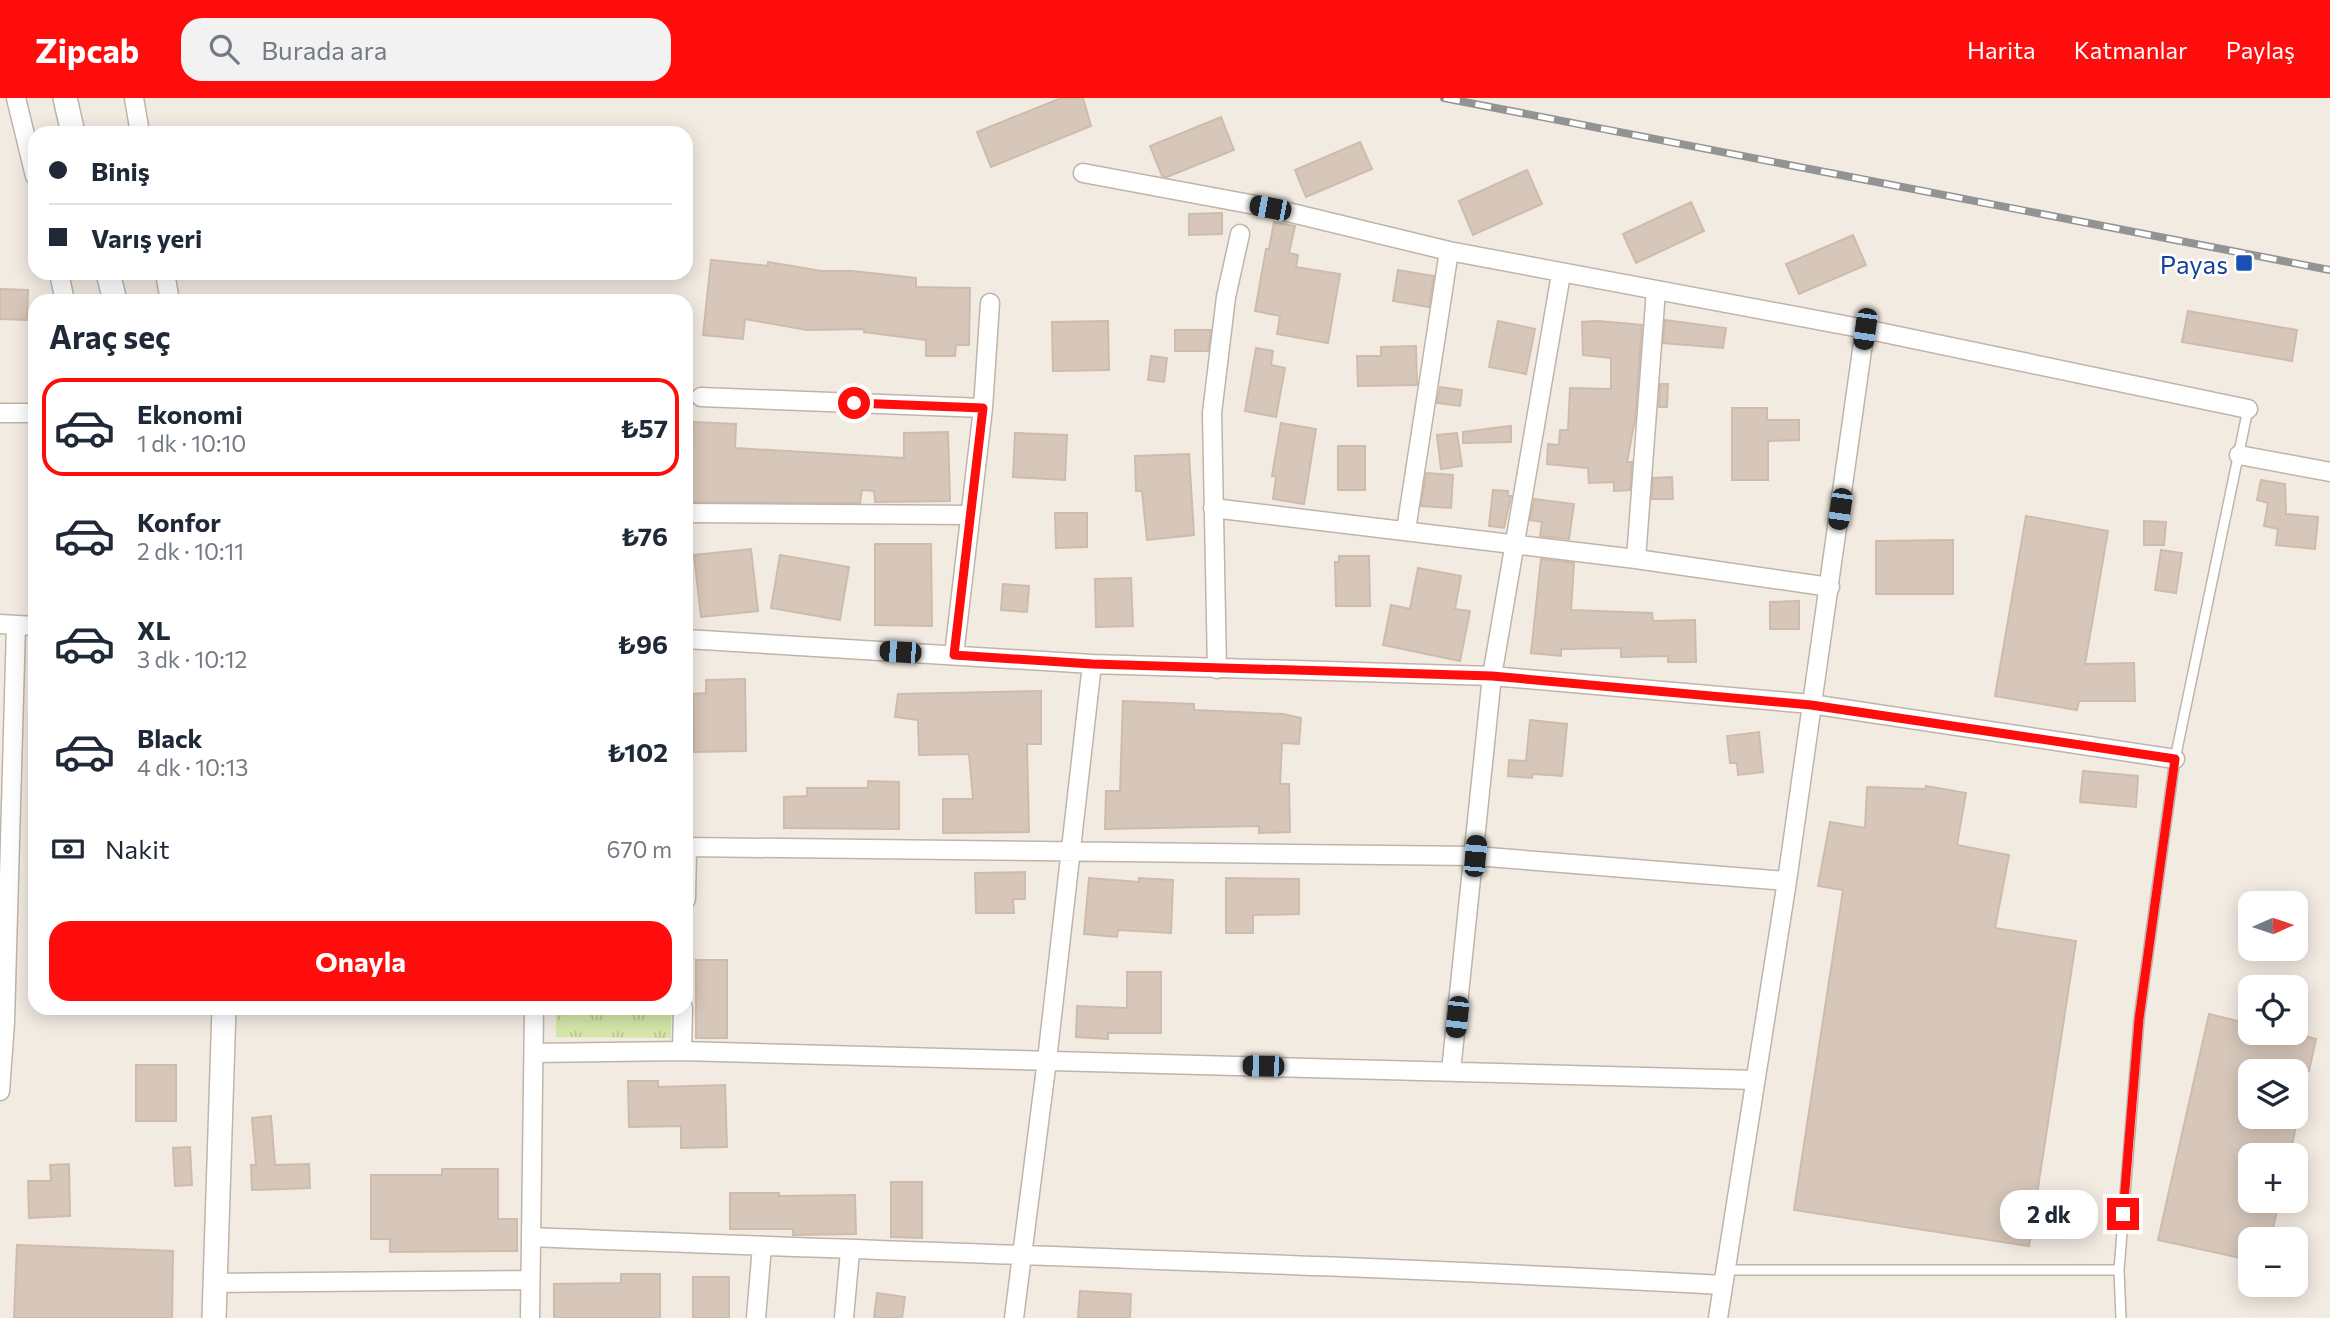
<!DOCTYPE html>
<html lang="tr">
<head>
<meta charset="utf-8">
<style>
	body { margin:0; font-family:Commissioner,sans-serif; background:#f2f2f3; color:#1f2937; height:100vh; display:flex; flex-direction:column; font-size:26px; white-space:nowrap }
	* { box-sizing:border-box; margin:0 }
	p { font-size:23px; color:#747a83 }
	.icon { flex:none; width:38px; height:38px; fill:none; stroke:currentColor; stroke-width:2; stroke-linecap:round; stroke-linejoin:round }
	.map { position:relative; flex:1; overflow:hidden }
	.side { position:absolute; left:28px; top:196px; width:665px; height:721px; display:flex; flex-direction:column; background:#fff; border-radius:21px; box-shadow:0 4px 18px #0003 }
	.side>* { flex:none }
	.guide { position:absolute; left:28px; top:28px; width:665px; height:154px; border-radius:21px; box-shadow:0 4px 18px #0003; display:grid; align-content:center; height:154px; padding:0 21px; background:#fff }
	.needle { width:46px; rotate:87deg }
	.controls { position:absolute; left:2238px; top:793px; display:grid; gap:14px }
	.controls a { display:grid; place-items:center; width:70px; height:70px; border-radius:14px; background:#fff; box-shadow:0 4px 18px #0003; font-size:35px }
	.end { position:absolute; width:32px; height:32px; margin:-16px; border:9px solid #ff0c0c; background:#fff; box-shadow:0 0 0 4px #fff }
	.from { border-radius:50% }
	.bubble { position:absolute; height:49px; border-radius:21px; background:#fff; box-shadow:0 4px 18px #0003; font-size:23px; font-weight:700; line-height:49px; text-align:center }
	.car { position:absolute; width:21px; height:42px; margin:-21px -10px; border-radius:9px; box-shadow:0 0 5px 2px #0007; background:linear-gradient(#222 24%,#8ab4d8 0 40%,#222 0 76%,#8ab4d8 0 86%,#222 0) }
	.guide b { display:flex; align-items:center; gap:24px; height:66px; font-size:26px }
	.guide b+b { border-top:2px solid #e0e1e3 }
	.guide i { width:18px; height:18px; background:#1f2937 }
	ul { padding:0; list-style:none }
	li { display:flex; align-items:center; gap:21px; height:98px; margin:0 14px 10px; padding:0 7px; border:4px solid transparent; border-radius:21px }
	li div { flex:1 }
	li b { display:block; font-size:26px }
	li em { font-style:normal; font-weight:700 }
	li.on { border-color:#ff0c0c }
	li>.icon { width:63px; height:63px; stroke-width:1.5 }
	h2 { padding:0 21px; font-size:32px; line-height:84px }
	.pay { display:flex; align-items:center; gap:18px; height:77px; padding:0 21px; font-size:26px }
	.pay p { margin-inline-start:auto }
	.cta { display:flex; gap:14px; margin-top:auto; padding:14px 21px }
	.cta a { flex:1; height:80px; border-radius:21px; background:#ff0c0c; color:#fff; font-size:28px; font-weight:700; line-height:80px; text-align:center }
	header { display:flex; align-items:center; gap:42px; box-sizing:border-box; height:98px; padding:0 35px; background:#ff0c0c; color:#fff }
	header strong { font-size:33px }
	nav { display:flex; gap:38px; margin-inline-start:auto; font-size:24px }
	.search { width:490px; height:63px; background:#f2f2f3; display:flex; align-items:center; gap:18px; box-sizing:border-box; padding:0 24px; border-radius:21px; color:#747a83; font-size:26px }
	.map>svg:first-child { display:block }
	.grass { fill:url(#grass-tufts) }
	.building { fill:#d7c7ba; stroke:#cfbbab; stroke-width:2 }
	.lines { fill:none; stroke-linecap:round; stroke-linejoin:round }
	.service-casing { stroke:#c0b4a8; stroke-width:12 }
	.minor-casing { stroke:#c0b4a8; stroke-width:21 }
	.tertiary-casing { stroke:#c0b4a8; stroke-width:26 }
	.service { stroke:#fff; stroke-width:9 }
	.minor { stroke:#fff; stroke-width:18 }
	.tertiary { stroke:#fff; stroke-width:23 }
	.rail-casing { stroke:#939393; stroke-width:8 }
	.rail { stroke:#fff; stroke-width:5; stroke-dasharray:16; stroke-linecap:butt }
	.route { stroke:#ff0c0c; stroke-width:9 }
	.transit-dot { fill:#1a4fb4; stroke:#fff; stroke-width:2.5 }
	.labels { text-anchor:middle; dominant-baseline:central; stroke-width:5; stroke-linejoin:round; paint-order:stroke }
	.transit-label { font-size:26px; fill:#164399; stroke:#fff; text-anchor:end }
</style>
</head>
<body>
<header>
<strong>Zipcab</strong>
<div class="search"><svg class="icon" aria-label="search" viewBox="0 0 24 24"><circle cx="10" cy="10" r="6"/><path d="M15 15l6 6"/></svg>Burada ara</div>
<nav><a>Harita</a><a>Katmanlar</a><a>Paylaş</a></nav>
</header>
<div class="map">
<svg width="2330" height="1220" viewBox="0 0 2330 1220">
	<defs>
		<pattern id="grass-tufts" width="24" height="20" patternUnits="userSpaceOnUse" patternTransform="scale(1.75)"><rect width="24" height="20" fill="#d5e8a9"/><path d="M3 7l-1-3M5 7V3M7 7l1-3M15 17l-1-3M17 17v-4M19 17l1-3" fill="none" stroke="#b8c892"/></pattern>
	</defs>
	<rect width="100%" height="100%" fill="#f2ebe2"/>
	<!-- grass -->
	<path class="grass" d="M556 910H671V940L556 939Z"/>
	<!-- building -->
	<path class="building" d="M1061 0H1083L1091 28 991 69 977 34Z
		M1221 19 1234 52 1167 79 1162 78 1150 48Z
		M1360 44 1372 71 1306 99 1295 72Z
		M1527 72 1542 106 1473 137 1459 103Z
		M1691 104 1704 133 1636 165 1623 136Z
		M1222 115V136L1189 137V116Z
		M1274 124 1295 128 1289 155 1298 157 1296 169 1340 176 1328 245 1277 236 1280 218 1255 213 1266 151H1269Z
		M1853 137 1866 167 1799 196 1786 166Z
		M711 162 768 168V164L821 173H852L916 180V189L970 190 969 247H956L955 258H926V242L864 234V231L807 232 745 221 743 241 703 237Z
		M1398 172 1434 178 1429 209 1393 203Z
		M0 191 28 192 27 222 0 221Z
		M2188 213 2297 232 2292 263 2182 244Z
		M1665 222 1726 230 1723 250 1663 245Z
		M1108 223 1109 272 1053 273 1052 224Z
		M1498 223 1535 231 1526 276 1489 269Z
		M1598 223 1642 227 1635 321 1627 364H1632L1630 392 1614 393V384L1589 385 1588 370 1547 366 1548 346 1559 347 1560 332H1568L1570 290 1611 291V260L1583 257 1582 224Z
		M1175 232H1211L1208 253H1175Z
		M1416 248 1417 287 1358 288 1357 258H1381V249Z
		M1256 250 1273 253 1271 267 1285 270 1276 319 1245 313Z
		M1151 258 1167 260 1164 284 1148 282Z
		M1660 286H1668L1667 309H1659Z
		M1440 289 1462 292 1460 308 1437 305Z
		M1732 310H1767V322H1799V342L1768 343V382H1732Z
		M693 324 736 326 735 350 904 360V335L948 334 950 403 875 404 874 393 862 392 860 405 690 404Z
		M1281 325 1316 331 1304 406 1273 401 1276 379 1272 378Z
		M1511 328V344L1463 345V334Z
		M1015 335 1067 337 1065 382 1013 379Z
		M1457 335 1462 368 1441 371 1437 337Z
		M1338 348H1365V392H1338Z
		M1189 356 1194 437 1147 442 1142 393H1136L1135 358Z
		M1426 375 1453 377 1451 410 1421 408Z
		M1672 379 1673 401H1652L1653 380Z
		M2261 382 2285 386 2286 416 2318 419 2315 451 2276 447 2278 431 2264 428 2268 405 2257 402Z
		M1493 392 1508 393V398H1511L1504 430 1489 428Z
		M1534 401 1574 406 1569 441 1540 438 1542 424 1530 422Z
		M1055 415H1087V449L1056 450Z
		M2026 418 2108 433 2085 566 2134 565 2135 603H2079L2077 612 1995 598Z
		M2144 423 2166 424 2164 447H2144Z
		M1953 442V496H1876V443Z
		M875 446H931L932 528 875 527Z
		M751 451 758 513 701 519 694 457Z
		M2161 452 2182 455 2176 495 2155 492Z
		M780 457 849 469 840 522 771 510Z
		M1339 458H1369L1370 508H1336L1335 464H1339Z
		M1541 461 1574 465 1571 512 1652 515 1653 523 1695 522 1696 564H1668V558L1621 559V550L1561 551V558L1531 555Z
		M1418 470 1461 478 1455 511 1470 513 1460 563 1383 547 1391 507 1410 511Z
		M1131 480 1133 528 1096 529 1095 481Z
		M1003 486 1029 488 1027 514 1001 512Z
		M1799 503V531H1770V504Z
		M745 581 746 653 694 654 693 596 706 595V582Z
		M1041 593V646H1027L1029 734 943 735V701H973L969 656 919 657 918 622 895 619 898 596Z
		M1123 603 1194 606V612L1283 616 1301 620 1299 646 1282 645 1280 686H1289L1290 734 1259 735V728L1105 731 1106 693H1120Z
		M1530 622 1567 626 1562 678 1533 676 1532 680 1508 678 1509 662 1526 663Z
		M1759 634 1763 674 1738 677 1737 665H1730L1727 638Z
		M2083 673 2138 678 2136 709 2080 704Z
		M868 683 899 684V731L784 730V699L807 698V690H868Z
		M1926 688 1966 695 1957 747 2009 757 1995 830 2076 843 2029 1148 1794 1112 1843 792 1818 788 1830 724 1865 730 1867 689 1925 691Z
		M1025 774V801H1013L1014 815H976L975 775Z
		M1089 780 1139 784V780L1173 782 1171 835 1118 832 1117 839 1084 836Z
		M1226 780 1299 781V816L1253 817V835H1226Z
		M696 862H727V940H696Z
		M1127 874H1161V935H1108V941L1076 939 1077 908 1127 910Z
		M2209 916 2250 926V934H2289L2316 941 2309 973H2250V1018H2298L2290 1057H2250V1102H2279L2271 1141H2250V1162L2158 1142Z
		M136 967H176V1023H136Z
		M628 983H658V989L725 987 727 1049 681 1050V1028L629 1029Z
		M271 1018 275 1067 309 1066 310 1090 252 1092 251 1067H256L252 1020Z
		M190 1049 192 1087 175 1088 173 1050Z
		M69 1066 70 1118 29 1120 28 1083H51L50 1067Z
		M442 1071H498V1121H517V1153L390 1154V1141H371V1077H442Z
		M891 1084H922V1140L891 1139Z
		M730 1095H779V1098L855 1097 856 1136 793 1137V1131H730Z
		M17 1147 173 1153 172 1220H14Z
		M621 1176H660V1220H554V1186L621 1185Z
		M693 1179H729V1220H693Z
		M1080 1193 1131 1196 1130 1220H1078Z
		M877 1195 905 1199 902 1220H874Z"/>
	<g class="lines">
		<!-- service casing -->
		<g class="service-casing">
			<path id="service" d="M1725 1172H2119
				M2121 1220 2119 1172 2139 921 2175 661 2248 311"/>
		</g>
		<!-- minor casing -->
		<g class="minor-casing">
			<path id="minor" d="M16 0 35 78
				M134 0 140 35
				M1083 75 1271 110 1449 153 1865 231 2248 311
				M59 175 65 203
				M165 175 170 203
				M701 299 983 310
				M0 315H35
				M2239 357 2330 374
				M1213 410 1636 461 1656 192
				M686 415 970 417
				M1406 432 1449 153
				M1636 461 1830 489
				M0 526 35 528
				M686 541 1092 566 1492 578 1811 606 2175 661
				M954 557 983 310 990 205
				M1217 571 1212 315 1226 199 1240 136
				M686 749 1475 758 1787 783
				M686 801 687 749
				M682 953 683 910
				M534 955 682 953 1755 982
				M1451 973 1492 578 1561 176
				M0 993 5 924 16 527
				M531 1139C928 1155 1326 1165 1723 1187
				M214 1185 529 1182
				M530 1220 534 910
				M756 1220 762 1148
				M844 1220 850 1153
				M1014 1220 1047 962 1092 566
				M1718 1220 1787 783 1865 231"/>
		</g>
		<!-- tertiary casing -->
		<g class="tertiary-casing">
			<path id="tertiary" d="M65 0 73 35
				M108 175 115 203
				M214 1220 224 910"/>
		</g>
		<!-- service -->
		<use href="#service" class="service"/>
		<!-- minor -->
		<use href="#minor" class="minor"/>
		<!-- tertiary -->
		<use href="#tertiary" class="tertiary"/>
		<!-- rail casing -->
		<g class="rail-casing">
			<path id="rail" d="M1444 0 2330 172"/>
		</g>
		<!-- rail -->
		<use href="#rail" class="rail"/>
	</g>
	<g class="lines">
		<!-- route -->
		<path class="route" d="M854 305 983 310 954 557 1092 566 1492 578 1811 607 2175 661 2139 921 2123 1116"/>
	</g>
	<!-- markers -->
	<rect class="transit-dot" x="2235" y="156" width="18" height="18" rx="3.5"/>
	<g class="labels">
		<!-- transit labels -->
		<g class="transit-label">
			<text x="2228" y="165">Payas</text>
		</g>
	</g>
</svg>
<div class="controls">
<a><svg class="needle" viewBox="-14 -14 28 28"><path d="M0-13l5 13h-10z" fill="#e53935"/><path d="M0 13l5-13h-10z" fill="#747a83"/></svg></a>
<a><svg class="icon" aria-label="locate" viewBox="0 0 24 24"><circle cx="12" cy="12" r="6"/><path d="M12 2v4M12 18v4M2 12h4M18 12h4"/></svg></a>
<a><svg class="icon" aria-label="layers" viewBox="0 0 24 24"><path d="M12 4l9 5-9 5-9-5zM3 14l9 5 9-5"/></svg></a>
<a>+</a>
<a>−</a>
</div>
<i class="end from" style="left:854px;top:305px"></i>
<i class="end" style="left:2123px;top:1116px"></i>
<div class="bubble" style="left:2000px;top:1092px;width:98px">2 dk</div>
<i class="car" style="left:1270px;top:110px;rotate:281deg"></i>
<i class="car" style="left:1865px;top:231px;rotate:188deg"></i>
<i class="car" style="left:1840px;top:411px;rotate:188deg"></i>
<i class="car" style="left:900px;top:554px;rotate:274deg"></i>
<i class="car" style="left:1475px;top:758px;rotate:5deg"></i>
<i class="car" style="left:1457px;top:919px;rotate:186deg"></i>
<i class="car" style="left:1263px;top:968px;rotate:271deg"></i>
<div class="guide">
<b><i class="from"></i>Biniş</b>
<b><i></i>Varış yeri</b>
</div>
<section class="side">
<h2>Araç seç</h2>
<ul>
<li class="on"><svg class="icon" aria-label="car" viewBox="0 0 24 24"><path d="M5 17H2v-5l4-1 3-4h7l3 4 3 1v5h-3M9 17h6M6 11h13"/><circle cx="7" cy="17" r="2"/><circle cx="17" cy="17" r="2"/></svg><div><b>Ekonomi</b><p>1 dk · 10:10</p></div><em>₺57</em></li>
<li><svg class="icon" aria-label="car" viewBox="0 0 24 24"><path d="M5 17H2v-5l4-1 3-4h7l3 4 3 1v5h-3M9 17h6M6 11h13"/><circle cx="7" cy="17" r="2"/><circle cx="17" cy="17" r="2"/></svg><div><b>Konfor</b><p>2 dk · 10:11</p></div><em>₺76</em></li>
<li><svg class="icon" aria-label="car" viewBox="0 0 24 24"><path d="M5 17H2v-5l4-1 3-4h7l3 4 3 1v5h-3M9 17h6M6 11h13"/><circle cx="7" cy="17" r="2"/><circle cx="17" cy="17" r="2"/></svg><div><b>XL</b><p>3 dk · 10:12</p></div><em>₺96</em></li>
<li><svg class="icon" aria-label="car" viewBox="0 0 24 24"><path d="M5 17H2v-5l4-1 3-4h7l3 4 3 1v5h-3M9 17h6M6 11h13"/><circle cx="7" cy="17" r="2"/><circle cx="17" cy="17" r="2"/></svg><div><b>Black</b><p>4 dk · 10:13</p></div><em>₺102</em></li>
</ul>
<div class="pay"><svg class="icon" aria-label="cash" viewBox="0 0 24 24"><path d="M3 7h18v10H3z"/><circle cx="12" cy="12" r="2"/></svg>Nakit<p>670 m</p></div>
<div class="cta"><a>Onayla</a></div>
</section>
</div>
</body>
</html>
